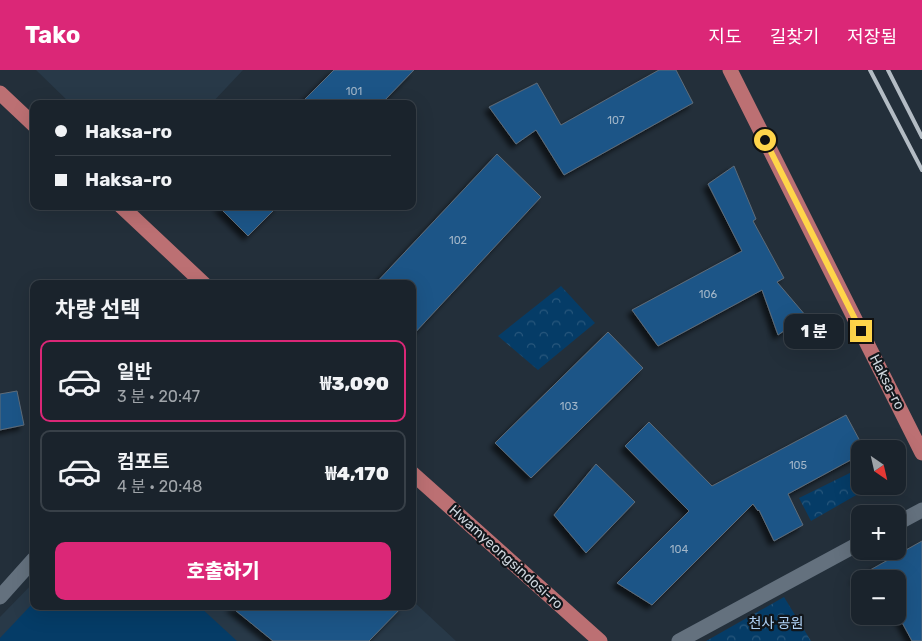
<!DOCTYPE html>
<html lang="ko">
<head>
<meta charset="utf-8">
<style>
	body { margin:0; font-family:Rubik,"Noto Sans KR",sans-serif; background:#232b34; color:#f1f3f6; height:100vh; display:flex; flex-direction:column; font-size:19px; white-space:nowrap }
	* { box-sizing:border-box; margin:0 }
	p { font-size:16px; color:#9fa4a9 }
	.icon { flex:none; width:28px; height:28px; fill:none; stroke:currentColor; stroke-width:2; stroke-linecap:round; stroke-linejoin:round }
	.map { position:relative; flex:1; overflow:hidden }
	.sheet { position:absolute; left:30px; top:210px; width:386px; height:330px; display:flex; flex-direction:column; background:#1a232c; border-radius:10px; box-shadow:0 5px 20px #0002,0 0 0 1px #384048 }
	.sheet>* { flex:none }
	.top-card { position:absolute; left:30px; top:30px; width:386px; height:110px; border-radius:10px; box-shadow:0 5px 20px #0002,0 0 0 1px #384048; display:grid; align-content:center; height:110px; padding:0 25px; background:#1a232c }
	.needle { width:32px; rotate:146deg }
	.buttons { position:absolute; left:851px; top:370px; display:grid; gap:10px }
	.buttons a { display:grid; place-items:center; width:55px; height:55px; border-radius:10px; background:#1a232c; box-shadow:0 5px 20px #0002,0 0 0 1px #384048; font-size:25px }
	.end { position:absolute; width:22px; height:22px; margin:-11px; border:6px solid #ffd54a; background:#111; box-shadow:0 0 0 2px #111 }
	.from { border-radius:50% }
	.bubble { position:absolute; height:35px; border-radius:10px; background:#1a232c; box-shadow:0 5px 20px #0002,0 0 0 1px #384048; font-size:16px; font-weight:800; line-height:35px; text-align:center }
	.top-card b { display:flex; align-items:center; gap:18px; height:48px; font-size:19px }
	.top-card b+b { border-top:1px solid #384048 }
	.top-card i { width:12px; height:12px; background:#f1f3f6 }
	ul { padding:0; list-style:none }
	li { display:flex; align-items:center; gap:15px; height:82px; margin:0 10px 8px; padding:0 15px; border:2px solid #384048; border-radius:10px }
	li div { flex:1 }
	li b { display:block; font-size:19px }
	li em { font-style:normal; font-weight:800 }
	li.active { border-color:#db2777 }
	li>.icon { width:45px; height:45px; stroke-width:1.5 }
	h2 { padding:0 25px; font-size:22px; line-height:60px }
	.button { display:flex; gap:10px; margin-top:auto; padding:10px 25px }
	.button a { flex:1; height:58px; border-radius:10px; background:#db2777; color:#fff; font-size:20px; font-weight:800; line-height:58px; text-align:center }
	header { display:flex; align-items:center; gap:30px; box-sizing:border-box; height:70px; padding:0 25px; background:#db2777; color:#fff }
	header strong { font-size:24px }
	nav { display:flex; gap:28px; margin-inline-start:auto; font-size:18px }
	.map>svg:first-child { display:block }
	.built { fill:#283948 }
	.forest { fill:url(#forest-crowns) }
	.pitch { fill:#053c67 }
	.building { fill:#1c5587; stroke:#5f6c79; filter:url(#shadow) }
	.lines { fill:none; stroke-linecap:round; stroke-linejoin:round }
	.minor { stroke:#64717e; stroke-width:15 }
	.major { stroke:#bc7073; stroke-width:15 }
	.rail { stroke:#b3bcc4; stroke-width:4 }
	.route { stroke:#ffd54a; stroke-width:6 }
	.labels { text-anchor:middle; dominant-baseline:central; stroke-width:4.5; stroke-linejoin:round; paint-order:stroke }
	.number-label { font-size:11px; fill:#a2b6c8 }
	.street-label { font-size:14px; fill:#ced6dd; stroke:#11161b }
	.park-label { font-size:14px; fill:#b0d3f7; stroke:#11161b }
</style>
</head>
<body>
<header>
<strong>Tako</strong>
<nav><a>지도</a><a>길찾기</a><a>저장됨</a></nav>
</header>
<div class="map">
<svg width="922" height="571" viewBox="0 0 922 571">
	<defs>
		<pattern id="forest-crowns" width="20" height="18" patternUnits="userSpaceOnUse" patternTransform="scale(1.25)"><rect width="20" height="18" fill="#053c67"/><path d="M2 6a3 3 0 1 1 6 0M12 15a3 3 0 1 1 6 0" fill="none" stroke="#28577c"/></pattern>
		<filter id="shadow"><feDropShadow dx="-4.5" dy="4.5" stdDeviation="2.5" flood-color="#0009"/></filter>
	</defs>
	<rect width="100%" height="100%" fill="#232f3a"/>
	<!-- built -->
	<path class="built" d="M36 0H243L211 34H71Z
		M34 512V536H412L413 531 456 571H0V547Z"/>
	<!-- forest -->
	<path class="forest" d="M561 216 595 253 538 300 498 266Z
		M860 398V416H872L811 451 799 428Z
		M784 527 811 571H706Z"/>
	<!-- pitch -->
	<path class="pitch" d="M34 532V536H199L237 571H0V568Z"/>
	<!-- building -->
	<path class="building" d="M334 0H414L381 34H300Z
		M659 0H676L693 33 564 105 536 60 516 74 489 37 537 13 561 55Z
		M497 84 541 127 412 266V214H375Z
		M734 96 756 149 753 151 784 208 777 212 806 246 778 265 762 220 658 276 632 240 742 181 708 114Z
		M218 136H278L248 166Z
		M608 262 643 298 531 408 495 373Z
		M17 321 24 355 0 360V324Z
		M846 345 860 371V385L788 424 803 455 774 471 759 440 758 441 753 434 652 535 617 513 689 441 625 376 649 352 712 416Z
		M596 394 635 432 586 483 554 445Z
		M922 471V571H912L898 545V509H854Z
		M230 536H403L369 571H273Z"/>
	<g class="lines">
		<!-- minor -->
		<path class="minor" d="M898 453 922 440
			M0 527 34 489
			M679 571 860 473"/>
		<!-- major -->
		<path class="major" d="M730 0 922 383
			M0 23 34 55
			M121 136 204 214
			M412 403 600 571"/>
		<!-- rail -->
		<path class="rail" d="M870 0 922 100
			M888 0 922 67"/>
	</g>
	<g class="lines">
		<!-- route -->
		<path class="route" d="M765 70 861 261"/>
	</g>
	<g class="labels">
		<!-- number labels -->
		<g class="number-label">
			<text x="354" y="21">101</text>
			<text x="616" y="50">107</text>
			<text x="458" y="170">102</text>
			<text x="708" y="224">106</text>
			<text x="569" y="336">103</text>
			<text x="798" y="395">105</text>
			<text x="679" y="479">104</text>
		</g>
		<!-- street labels -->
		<g class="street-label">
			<text transform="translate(887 312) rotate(63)">Haksa-ro</text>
			<text transform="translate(506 487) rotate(42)">Hwamyeongsindosi-ro</text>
		</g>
		<!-- park labels -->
		<g class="park-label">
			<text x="776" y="553">천사 공원</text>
		</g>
	</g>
</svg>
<div class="buttons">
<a><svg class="needle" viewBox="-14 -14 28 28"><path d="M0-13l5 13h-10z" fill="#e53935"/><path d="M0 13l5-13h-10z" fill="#9fa4a9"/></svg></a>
<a>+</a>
<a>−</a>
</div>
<i class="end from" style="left:765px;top:70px"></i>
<i class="end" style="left:861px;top:261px"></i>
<div class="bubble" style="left:784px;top:244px;width:60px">1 분</div>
<div class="top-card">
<b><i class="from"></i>Haksa-ro</b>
<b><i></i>Haksa-ro</b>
</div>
<section class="sheet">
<h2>차량 선택</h2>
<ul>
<li class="active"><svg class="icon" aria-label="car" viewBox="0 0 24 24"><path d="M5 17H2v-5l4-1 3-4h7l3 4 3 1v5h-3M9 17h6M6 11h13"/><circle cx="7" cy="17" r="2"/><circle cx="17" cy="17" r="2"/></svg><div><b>일반</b><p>3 분 · 20:47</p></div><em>₩3,090</em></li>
<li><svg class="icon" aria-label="car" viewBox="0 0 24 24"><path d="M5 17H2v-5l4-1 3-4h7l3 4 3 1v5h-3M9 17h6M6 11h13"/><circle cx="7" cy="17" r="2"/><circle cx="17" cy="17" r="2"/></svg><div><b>컴포트</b><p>4 분 · 20:48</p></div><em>₩4,170</em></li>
</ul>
<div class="button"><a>호출하기</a></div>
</section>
</div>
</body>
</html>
